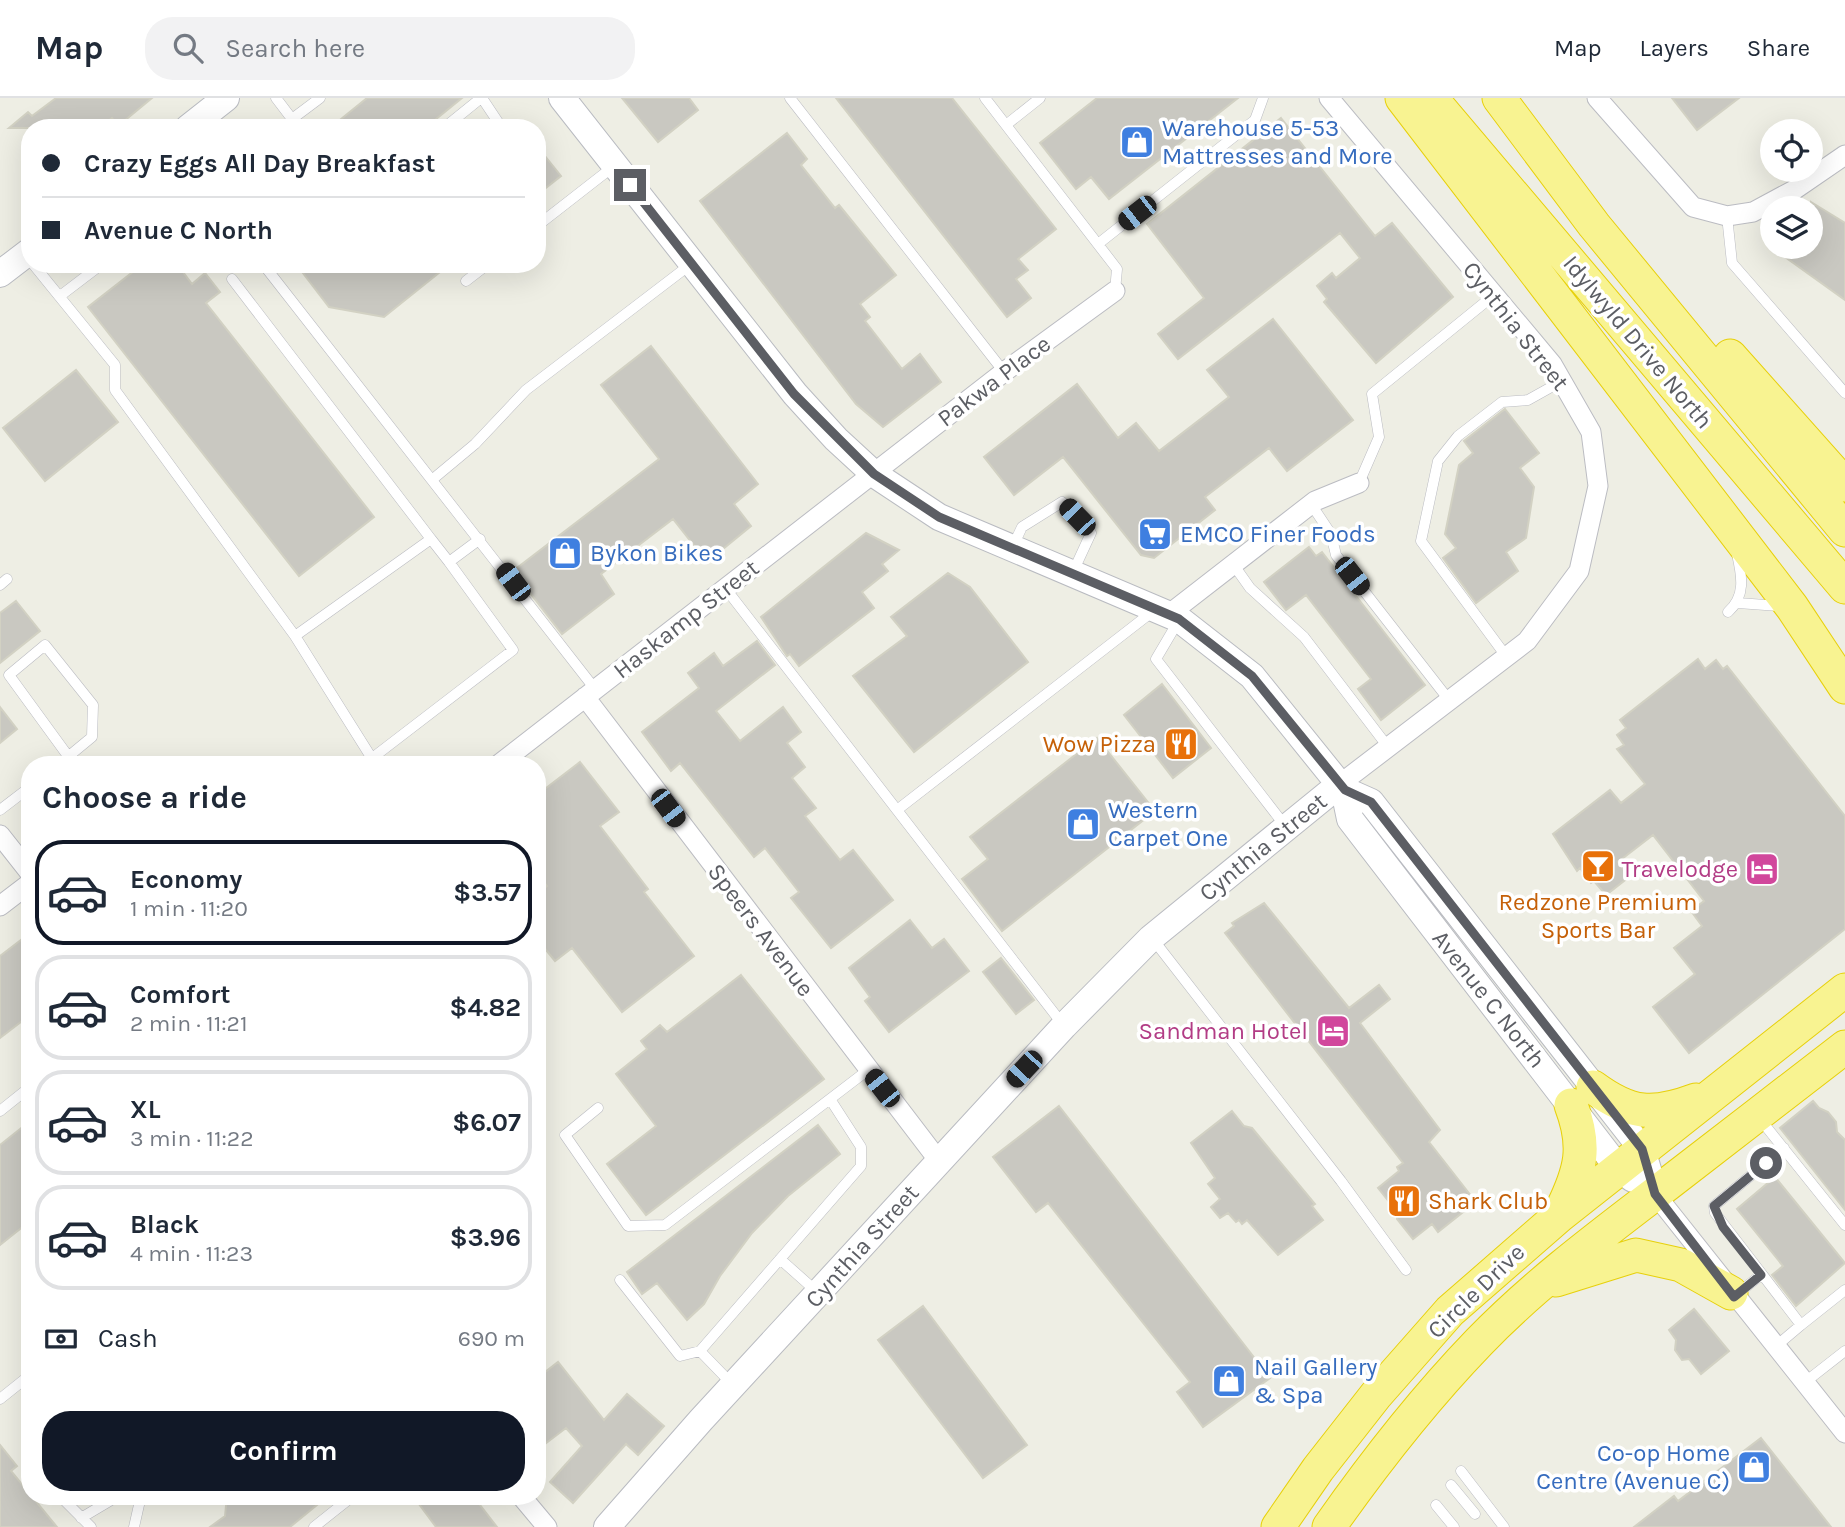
<!DOCTYPE html>
<html lang="en">
<head>
<meta charset="utf-8">
<style>
	body { margin:0; font-family:Karla,sans-serif; background:#f2f2f3; color:#1f2937; height:100vh; display:flex; flex-direction:column; font-size:26px; white-space:nowrap }
	* { box-sizing:border-box; margin:0 }
	p { font-size:23px; color:#747a83 }
	.icon { flex:none; width:38px; height:38px; fill:none; stroke:currentColor; stroke-width:2; stroke-linecap:round; stroke-linejoin:round }
	.map { position:relative; flex:1; overflow:hidden }
	.drawer { position:absolute; left:21px; top:658px; width:525px; height:749px; display:flex; flex-direction:column; background:#fff; border-radius:28px; box-shadow:0 7px 28px #0002 }
	.drawer>* { flex:none }
	.top-card { position:absolute; left:21px; top:21px; width:525px; height:154px; border-radius:28px; box-shadow:0 7px 28px #0002; display:grid; align-content:center; height:154px; padding:0 21px; background:#fff }
	.buttons { position:absolute; left:1760px; top:21px; display:grid; gap:14px }
	.buttons a { display:grid; place-items:center; width:63px; height:63px; border-radius:50%; background:#fff; box-shadow:0 7px 28px #0002; font-size:35px }
	.end { position:absolute; width:32px; height:32px; margin:-16px; border:9px solid #5c5e64; background:#fff; box-shadow:0 0 0 4px #fff }
	.from { border-radius:50% }
	.car { position:absolute; width:21px; height:42px; margin:-21px -10px; border-radius:9px; box-shadow:0 0 5px 2px #0007; background:linear-gradient(#222 24%,#8ab4d8 0 40%,#222 0 76%,#8ab4d8 0 86%,#222 0) }
	.top-card b { display:flex; align-items:center; gap:24px; height:66px; font-size:26px }
	.top-card b+b { border-top:2px solid #e0e1e3 }
	.top-card i { width:18px; height:18px; background:#1f2937 }
	ul { padding:0; list-style:none }
	li { display:flex; align-items:center; gap:21px; height:105px; margin:0 14px 10px; padding:0 7px; border:4px solid #e0e1e3; border-radius:28px }
	li div { flex:1 }
	li b { display:block; font-size:26px }
	li em { font-style:normal; font-weight:700 }
	li.active { border-color:#111827 }
	li>.icon { width:63px; height:63px; stroke-width:1.5 }
	h2 { padding:0 21px; font-size:32px; line-height:84px }
	.pay { display:flex; align-items:center; gap:18px; height:77px; padding:0 21px; font-size:26px }
	.pay p { margin-inline-start:auto }
	.button { display:flex; gap:14px; margin-top:auto; padding:14px 21px }
	.button a { flex:1; height:80px; border-radius:28px; background:#111827; color:#fff; font-size:28px; font-weight:700; line-height:80px; text-align:center }
	header { display:flex; align-items:center; gap:42px; box-sizing:border-box; height:98px; padding:0 35px; background:#fff; border-bottom:2px solid #e0e1e3 }
	header strong { font-size:33px }
	nav { display:flex; gap:38px; margin-inline-start:auto; font-size:24px }
	.search { width:490px; height:63px; background:#f2f2f3; display:flex; align-items:center; gap:18px; box-sizing:border-box; padding:0 24px; border-radius:28px; color:#747a83; font-size:26px }
	.map>svg:first-child { display:block }
	.building { fill:#c9c8c1; stroke:#d2d1c3; stroke-width:2 }
	.lines { fill:none; stroke-linecap:round; stroke-linejoin:round }
	.lane-casing { stroke:#bbbcc2; stroke-width:11 }
	.street-casing { stroke:#bbbcc2; stroke-width:21 }
	.secondary-casing { stroke:#b9bbc1; stroke-width:28 }
	.highway-casing { stroke:#e7d00b; stroke-width:35 }
	.lane { stroke:#fff; stroke-width:10 }
	.street { stroke:#fff; stroke-width:19 }
	.secondary { stroke:#fff; stroke-width:26 }
	.highway { stroke:#f8f391; stroke-width:33 }
	.route { stroke:#5c5e64; stroke-width:9 }
	.labels { text-anchor:middle; dominant-baseline:central; stroke-width:7; stroke-linejoin:round; paint-order:stroke }
	.shop-label { font-size:24px; fill:#366cbe; stroke:#fff; text-anchor:start }
	.street-label { font-size:24px; fill:#5c5e64; stroke:#fff }
	.food-label { font-size:24px; fill:#c56008; stroke:#fff; text-anchor:end }
	.hotel-label { font-size:24px; fill:#b23c85; stroke:#fff; text-anchor:end }
</style>
</head>
<body>
<header>
<strong>Map</strong>
<div class="search"><svg class="icon" aria-label="search" viewBox="0 0 24 24"><circle cx="10" cy="10" r="6"/><path d="M15 15l6 6"/></svg>Search here</div>
<nav><a>Map</a><a>Layers</a><a>Share</a></nav>
</header>
<div class="map">
<svg width="1845" height="1429" viewBox="0 0 1845 1429">
	<rect width="100%" height="100%" fill="#eeeee4"/>
	<!-- building -->
	<path class="building" d="M56 0H152L118 28 112 20 100 30H9L28 14 32 18Z
		M367 0H462L425 30H330Z
		M622 0H689L698 12 658 44Z
		M836 0H952L1056 131 1018 161 1028 172 1016 181 1031 200 1007 219Z
		M1097 0H1238L1109 101 1091 79 1076 91 1040 45Z
		M1672 0H1739L1697 32Z
		M1281 20 1375 138 1392 125 1453 199 1376 265 1324 204 1327 201 1317 188 1332 175 1336 180 1360 160 1340 135 1178 261 1158 236 1204 200 1147 126Z
		M787 35 807 61 801 67 835 110 839 107 896 177 860 206 870 219 865 223 902 271 920 256 941 284 883 329 856 306 700 103Z
		M537 48 561 78 537 97Z
		M1811 104 1845 125V202L1771 149H1811Z
		M143 166H177L192 186 205 175 220 194 206 205 374 419 299 478 88 209Z
		M296 166H450L384 219 329 209Z
		M1273 221 1353 322 1287 373 1269 350 1205 399 1215 412 1154 460 1141 457 1063 359 1014 397 984 359 1077 286 1118 340 1136 325 1159 353 1229 299 1207 272Z
		M651 248 758 386 734 406 751 428 707 464 673 421 601 476 614 496 562 536 513 473 659 361 601 287Z
		M76 272 118 324 45 383 3 330Z
		M1505 311 1539 355 1520 370 1534 389 1526 440 1506 454 1518 473 1476 505 1443 460 1456 450 1445 436 1459 367 1473 355 1464 343Z
		M866 435 899 452 882 466 888 473 862 494 874 510 799 568 790 556 787 558 761 519Z
		M1309 449 1316 458 1322 454 1425 587 1381 622 1358 591 1371 581 1306 497 1286 512 1264 484Z
		M948 475 970 489 1028 564 914 654 853 578 907 538 891 519Z
		M16 503 40 533 0 565V515Z
		M757 543 775 567 716 613 740 643 783 609 801 634 787 645 805 669 792 680 816 710 805 718 840 762 853 752 893 802 831 850 791 800 799 794 765 750 754 759 680 665 671 673 642 634 699 590 688 575 714 555 723 568Z
		M1698 561 1705 571 1716 562 1723 571 1727 568 1845 718V831L1689 955 1653 909 1695 876 1674 850 1702 828 1691 813 1704 803 1653 737 1618 764 1629 779 1606 797 1594 783 1591 785 1580 770 1577 773 1553 736 1610 692 1621 705 1645 686 1617 651 1624 647 1617 637 1626 630 1620 622Z
		M1162 586 1211 650 1173 680 1124 617Z
		M0 609 17 631 0 645Z
		M1097 640 1155 713 1002 833 962 781 988 761 970 739Z
		M580 664 619 714 600 728 648 791 644 794 694 858 622 914 572 850 555 863 537 841V795L547 788 537 775V697Z
		M1264 805 1349 910 1379 887 1390 901 1360 925 1440 1032 1429 1044 1472 1099V1107L1438 1134 1432 1126 1413 1141 1397 1121 1398 1115 1378 1090 1399 1073 1397 1069 1403 1065 1225 835 1234 828 1232 825Z
		M910 822 932 850 944 841 969 873 889 934 865 903 870 899 849 870Z
		M30 835V917L0 940V858Z
		M1001 860 1034 902 1016 916 983 874Z
		M741 877 824 981 646 1117 607 1066 656 1028 616 976 647 951 641 943 660 927 667 934Z
		M1813 1003 1819 1010 1828 1014 1836 1024 1837 1034 1845 1042V1112L1780 1030Z
		M1059 1008 1270 1280 1203 1329 1177 1294 1190 1284 1048 1105 1036 1114 993 1059Z
		M1232 1013 1244 1028 1252 1030 1315 1106 1312 1108 1323 1122 1278 1157 1247 1122 1242 1126 1239 1122 1236 1124 1228 1115 1220 1120 1211 1109 1220 1101 1208 1086 1215 1080 1191 1045Z
		M30 1023V1123L0 1147V1047Z
		M818 1027 840 1056 788 1098 752 1135 720 1178 704 1206 687 1222 657 1185 642 1196 627 1174Z
		M1775 1079 1845 1165 1796 1208 1772 1177 1783 1168 1737 1111Z
		M923 1208 1027 1347 983 1380 878 1242Z
		M1694 1211 1729 1253 1701 1276 1689 1261 1682 1262 1675 1252 1676 1242 1669 1232Z
		M537 1264 545 1274 558 1264 604 1322 627 1296 664 1328 638 1357 626 1346 573 1405 550 1384 582 1348 566 1330 537 1352Z
		M1761 1340 1831 1429H1634L1674 1398 1678 1403Z
		M0 1347 17 1368 11 1373 57 1429H0Z
		M227 1398H328L290 1429H210L225 1418Z
		M413 1398H473L497 1429H436Z"/>
	<g class="lines">
		<!-- lane casing -->
		<g class="lane-casing">
			<path id="lane" d="M276 0 292 21 293 30
				M482 0 502 30
				M790 0 1004 274
				M985 0 1117 171 1115 193
				M292 21 320 0
				M1006 27 1040 0
				M444 30 481 0
				M1727 118 1732 165 1845 295
				M537 128 614 68
				M1098 146 1255 22 1263 0
				M33 166 115 267V292L295 538 376 667
				M263 166 595 591
				M232 181 431 441
				M466 183 488 166
				M60 198 102 166
				M433 381 475 346 526 292 691 166
				M1359 385 1379 339 1372 296 1494 197
				M1311 406 1331 436 1336 457 1449 602
				M1012 450 1022 429 1062 404 1091 435 1073 474
				M1233 466 1250 490 1304 539 1388 649
				M0 487 7 481
				M726 491 1064 928
				M1738 505 1779 508
				M1728 514C1746 498 1742 478 1737 456
				M1179 522 1156 561 1286 729
				M295 538 431 441 449 464 480 441
				M1506 558 1421 443 1438 363 1458 338 1502 304 1528 302 1562 283
				M371 661 513 552 449 464
				M58 667 92 639 93 607 45 547 9 577 68 658
				M0 712 30 689
				M897 712 1152 514
				M1152 840 1341 1083 1406 1172
				M598 1010 565 1037 628 1128 665 1127 868 972
				M0 1013 30 989
				M1760 1021 1845 1127
				M1784 1050 1714 1108 1715 1115 1801 1227 1845 1192
				M780 1161 816 1193
				M620 1182 680 1258 700 1253 861 1068V1049L830 1001
				M1737 1196 1761 1177
				M1775 1249 1801 1227
				M700 1253 731 1285
				M1804 1285 1845 1253
				M0 1301 30 1277
				M1461 1373 1504 1429
				M1451 1387 1475 1416
				M60 1398 91 1429
				M1436 1407 1454 1429
				M81 1420 118 1398
				M134 1429 141 1398
				M314 1429 353 1398"/>
		</g>
		<!-- street casing -->
		<g class="street-casing">
			<path id="street" d="M1329 0 1552 266 1591 334 1598 388 1579 473 1527 543 1340 686
				M1597 0 1693 109 1727 118 1753 114 1794 92 1845 57
				M1168 517 1315 403 1359 385
				M585 599 939 1063
				M498 667 1004 274 1115 193
				M0 737 30 775
				M0 808 30 785
				M1655 1096 1845 1335
				M521 1398 547 1429"/>
		</g>
		<!-- secondary casing -->
		<g class="secondary-casing">
			<path id="secondary" d="M562 0 795 296 836 341 874 376 939 419 1179 521 1252 578 1344 692 1371 704 1642 1051 1655 1096
				M188 30 226 0
				M0 176 30 153
				M1344 692 1350 721 1619 1071 1633 1081
				M607 1429 701 1322 1064 928 1151 840 1340 686"/>
		</g>
		<!-- highway casing -->
		<g class="highway-casing">
			<path id="highway" d="M1402 0 1792 509 1845 589
				M1431 0 1845 489
				M1499 0 1594 127 1845 432
				M1730 258 1845 387
				M1593 989C1631 1017 1653 1018 1696 1002
				M1562 1111C1581 1072 1587 1049 1571 1007
				M1556 1182 1636 1157 1681 1167 1731 1195
				M1278 1429 1318 1371 1376 1297 1450 1213 1559 1118 1845 892
				M1329 1429C1374 1365 1424 1301 1479 1244 1535 1186 1601 1137 1665 1088 1725 1042 1785 995 1845 949"/>
		</g>
		<!-- lane -->
		<use href="#lane" class="lane"/>
		<!-- street -->
		<use href="#street" class="street"/>
		<!-- secondary -->
		<use href="#secondary" class="secondary"/>
		<!-- highway -->
		<use href="#highway" class="highway"/>
	</g>
	<g class="lines">
		<!-- route -->
		<path class="route" d="M630 87 794 296 874 376 939 419 1179 521 1252 578 1345 692 1371 704 1642 1051 1655 1096 1734 1199 1761 1177 1723 1129 1714 1108 1766 1065"/>
	</g>
	<!-- icons -->
	<defs>
		<g id="shop-square" transform="scale(1.75)"><rect x="-9" y="-9" width="18" height="18" rx="4" fill="#3f7fe0" stroke="#fff"/><path d="M-5-2.5h2.3a2.7 3.5 0 0 1 5.4 0H5L5.5 6h-11ZM-1.5-2.5h3a1.5 2.3 0 0 0-3 0Z" fill="#fff"/></g>
		<g id="supermarket-square" transform="scale(1.75)"><rect x="-9" y="-9" width="18" height="18" rx="4" fill="#3f7fe0" stroke="#fff"/><path d="M-6-5.5h2.5l.6 2H6L4.5 2H-2.5L-4.4-4H-6ZM-1.5 3.2a1.3 1.3 0 1 0 .1 0ZM3 3.2a1.3 1.3 0 1 0 .1 0Z" fill="#fff"/></g>
		<g id="restaurant-square" transform="scale(1.75)"><rect x="-9" y="-9" width="18" height="18" rx="4" fill="#e8710a" stroke="#fff"/><path d="M-5-6h1v4h1v-4h1v4h1v-4h1v5L-1.5 .5V6h-2V.5L-5-1ZM5-6V6H3V1.5H1.5Q1.5-4 5-6Z" fill="#fff"/></g>
		<g id="bar-square" transform="scale(1.75)"><rect x="-9" y="-9" width="18" height="18" rx="4" fill="#e8710a" stroke="#fff"/><path d="M-6-5H6L.8 .8V4.5H3.5V6h-7V4.5H-.8V.8Z" fill="#fff"/></g>
		<g id="hotel-square" transform="scale(1.75)"><rect x="-9" y="-9" width="18" height="18" rx="4" fill="#d1479c" stroke="#fff"/><path d="M-6-4.5h1.5V1H6V5H4.5V3h-9V5H-6ZM-4 0a1.8 1.8 0 1 1 3.6 0ZM.5 0V-2.5h3Q6-2.5 6 0Z" fill="#fff"/></g>
	</defs>
	<g fill-rule="evenodd">
		<use href="#shop-square" x="1137" y="44"/>
		<use href="#supermarket-square" x="1155" y="436"/>
		<use href="#shop-square" x="565" y="455"/>
		<use href="#restaurant-square" x="1181" y="646"/>
		<use href="#shop-square" x="1083" y="726"/>
		<use href="#bar-square" x="1598" y="768"/>
		<use href="#hotel-square" x="1762" y="771"/>
		<use href="#hotel-square" x="1333" y="933"/>
		<use href="#restaurant-square" x="1404" y="1103"/>
		<use href="#shop-square" x="1229" y="1283"/>
		<use href="#shop-square" x="1754" y="1369"/>
	</g>
	<g class="labels">
		<!-- shop labels -->
		<g class="shop-label">
			<text x="1162" y="30">Warehouse 5-53<tspan x="1162" dy="28">Mattresses and More</tspan></text>
			<text x="1180" y="436">EMCO Finer Foods</text>
			<text x="590" y="455">Bykon Bikes</text>
			<text x="1108" y="712">Western<tspan x="1108" dy="28">Carpet One</tspan></text>
			<text x="1254" y="1269">Nail Gallery<tspan x="1254" dy="28">&amp; Spa</tspan></text>
			<text x="1730" y="1355" text-anchor="end">Co-op Home<tspan x="1730" dy="28">Centre (Avenue C)</tspan></text>
		</g>
		<!-- street labels -->
		<g class="street-label">
			<text transform="translate(1516 228) rotate(52)">Cynthia Street</text>
			<text transform="translate(1638 244) rotate(50)">Idylwyld Drive North</text>
			<text transform="translate(994 283) rotate(-37)">Pakwa Place</text>
			<text transform="translate(686 521) rotate(-38)">Haskamp Street</text>
			<text transform="translate(1263 749) rotate(-39)">Cynthia Street</text>
			<text transform="translate(761 832) rotate(53)">Speers Avenue</text>
			<text transform="translate(1489 901) rotate(52)">Avenue C North</text>
			<text transform="translate(862 1148) rotate(-48)">Cynthia Street</text>
			<text transform="translate(1476 1193) rotate(-44)">Circle Drive</text>
		</g>
		<!-- food labels -->
		<g class="food-label">
			<text x="1156" y="646">Wow Pizza</text>
			<text x="1598" y="804" text-anchor="middle">Redzone Premium<tspan x="1598" dy="28">Sports Bar</tspan></text>
			<text x="1428" y="1103" text-anchor="start">Shark Club</text>
		</g>
		<!-- hotel labels -->
		<g class="hotel-label">
			<text x="1738" y="771">Travelodge</text>
			<text x="1308" y="933">Sandman Hotel</text>
		</g>
	</g>
</svg>
<div class="buttons">
<a><svg class="icon" aria-label="locate" viewBox="0 0 24 24"><circle cx="12" cy="12" r="6"/><path d="M12 2v4M12 18v4M2 12h4M18 12h4"/></svg></a>
<a><svg class="icon" aria-label="layers" viewBox="0 0 24 24"><path d="M12 4l9 5-9 5-9-5zM3 14l9 5 9-5"/></svg></a>
</div>
<i class="end from" style="left:1766px;top:1065px"></i>
<i class="end" style="left:630px;top:87px"></i>
<i class="car" style="left:1137px;top:115px;rotate:232deg"></i>
<i class="car" style="left:1077px;top:419px;rotate:316deg"></i>
<i class="car" style="left:1352px;top:478px;rotate:142deg"></i>
<i class="car" style="left:513px;top:484px;rotate:323deg"></i>
<i class="car" style="left:668px;top:710px;rotate:143deg"></i>
<i class="car" style="left:1024px;top:971px;rotate:223deg"></i>
<i class="car" style="left:882px;top:990px;rotate:322deg"></i>
<div class="top-card">
<b><i class="from"></i>Crazy Eggs All Day Breakfast</b>
<b><i></i>Avenue C North</b>
</div>
<section class="drawer">
<h2>Choose a ride</h2>
<ul>
<li class="active"><svg class="icon" aria-label="car" viewBox="0 0 24 24"><path d="M5 17H2v-5l4-1 3-4h7l3 4 3 1v5h-3M9 17h6M6 11h13"/><circle cx="7" cy="17" r="2"/><circle cx="17" cy="17" r="2"/></svg><div><b>Economy</b><p>1 min · 11:20</p></div><em>$3.57</em></li>
<li><svg class="icon" aria-label="car" viewBox="0 0 24 24"><path d="M5 17H2v-5l4-1 3-4h7l3 4 3 1v5h-3M9 17h6M6 11h13"/><circle cx="7" cy="17" r="2"/><circle cx="17" cy="17" r="2"/></svg><div><b>Comfort</b><p>2 min · 11:21</p></div><em>$4.82</em></li>
<li><svg class="icon" aria-label="car" viewBox="0 0 24 24"><path d="M5 17H2v-5l4-1 3-4h7l3 4 3 1v5h-3M9 17h6M6 11h13"/><circle cx="7" cy="17" r="2"/><circle cx="17" cy="17" r="2"/></svg><div><b>XL</b><p>3 min · 11:22</p></div><em>$6.07</em></li>
<li><svg class="icon" aria-label="car" viewBox="0 0 24 24"><path d="M5 17H2v-5l4-1 3-4h7l3 4 3 1v5h-3M9 17h6M6 11h13"/><circle cx="7" cy="17" r="2"/><circle cx="17" cy="17" r="2"/></svg><div><b>Black</b><p>4 min · 11:23</p></div><em>$3.96</em></li>
</ul>
<div class="pay"><svg class="icon" aria-label="cash" viewBox="0 0 24 24"><path d="M3 7h18v10H3z"/><circle cx="12" cy="12" r="2"/></svg>Cash<p>690 m</p></div>
<div class="button"><a>Confirm</a></div>
</section>
</div>
</body>
</html>
